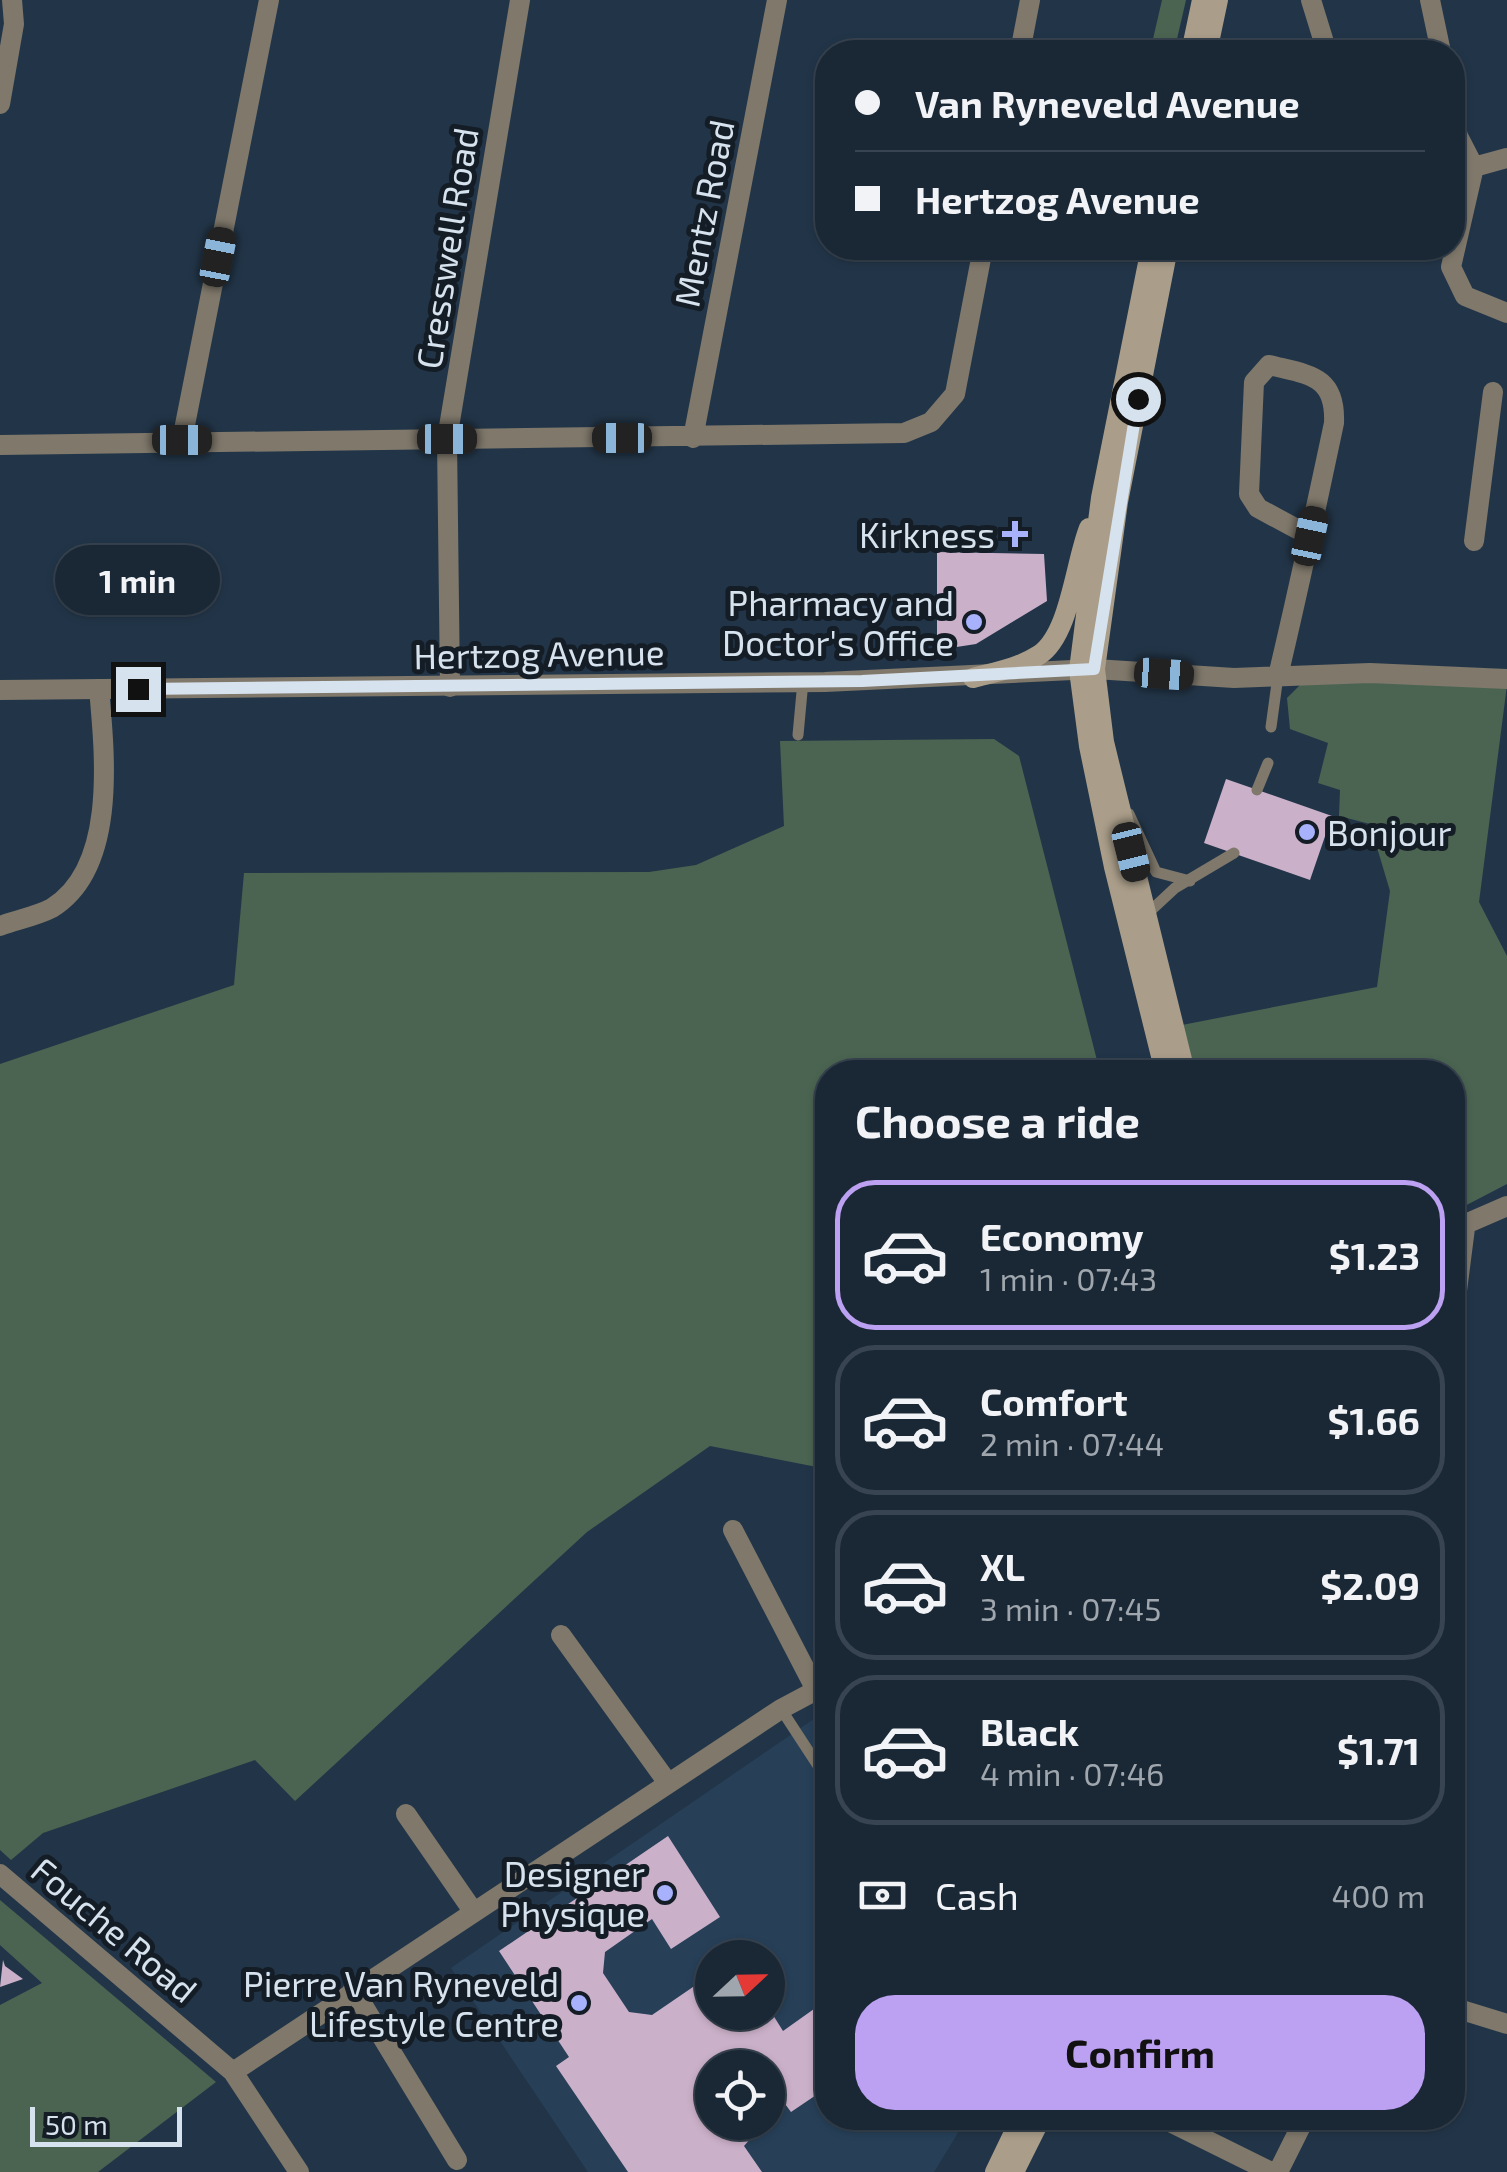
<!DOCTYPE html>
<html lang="en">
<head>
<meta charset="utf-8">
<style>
	body { margin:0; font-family:"Exo 2",sans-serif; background:#23303e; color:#f1f3f6; height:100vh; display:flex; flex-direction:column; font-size:38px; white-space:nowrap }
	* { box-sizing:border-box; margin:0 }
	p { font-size:32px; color:#9fa6ad }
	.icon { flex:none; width:55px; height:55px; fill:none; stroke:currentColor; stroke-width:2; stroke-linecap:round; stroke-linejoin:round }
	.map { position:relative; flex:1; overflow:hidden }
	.drawer { position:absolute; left:815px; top:1060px; width:650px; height:1070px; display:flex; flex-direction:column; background:#1a2836; border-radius:40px; box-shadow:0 2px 8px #0004,0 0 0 2px #384451 }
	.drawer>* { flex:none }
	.hud { position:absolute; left:815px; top:40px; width:650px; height:220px; border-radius:40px; box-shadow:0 2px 8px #0004,0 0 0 2px #384451; display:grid; align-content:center; height:220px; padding:0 40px; background:#1a2836 }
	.needle { width:65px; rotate:68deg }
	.tools { position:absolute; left:695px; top:1940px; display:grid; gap:20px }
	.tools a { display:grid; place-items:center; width:90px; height:90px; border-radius:50%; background:#1a2836; box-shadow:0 2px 8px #0004,0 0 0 2px #384451; font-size:50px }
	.scale { position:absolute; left:30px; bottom:25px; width:152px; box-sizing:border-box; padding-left:10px; border:5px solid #d6e2ee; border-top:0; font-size:28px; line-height:35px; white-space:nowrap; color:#d6e2ee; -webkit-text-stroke:8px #141c25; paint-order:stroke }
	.end { position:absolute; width:45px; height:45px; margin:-22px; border:12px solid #d6e2ee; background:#111; box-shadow:0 0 0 5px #111 }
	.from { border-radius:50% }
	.bubble { position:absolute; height:70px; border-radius:35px; background:#1a2836; box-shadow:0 2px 8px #0004,0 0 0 2px #384451; font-size:32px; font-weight:700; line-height:70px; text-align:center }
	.car { position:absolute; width:30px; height:60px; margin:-30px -15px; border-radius:12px; box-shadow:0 0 8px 2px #0007; background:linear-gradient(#222 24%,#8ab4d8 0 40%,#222 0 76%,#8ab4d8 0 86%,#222 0) }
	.hud b { display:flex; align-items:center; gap:35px; height:95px; font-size:38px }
	.hud b+b { border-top:2px solid #384451 }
	.hud i { width:25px; height:25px; background:#f1f3f6 }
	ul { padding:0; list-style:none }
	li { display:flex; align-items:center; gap:30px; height:150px; margin:0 20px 15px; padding:0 20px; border:5px solid #384451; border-radius:40px }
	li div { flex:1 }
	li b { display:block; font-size:38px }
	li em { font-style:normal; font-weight:700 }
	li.selected { border-color:#bca0f2 }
	li>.icon { width:90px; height:90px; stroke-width:1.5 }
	h2 { padding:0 40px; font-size:45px; line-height:120px }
	.pay { display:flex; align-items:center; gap:25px; height:110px; padding:0 40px; font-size:38px }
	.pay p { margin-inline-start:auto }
	.primary-button { display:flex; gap:20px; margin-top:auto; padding:20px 40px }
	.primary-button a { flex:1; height:115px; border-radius:40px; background:#bca0f2; color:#111; font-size:40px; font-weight:700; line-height:115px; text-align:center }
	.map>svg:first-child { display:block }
	.built { fill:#274058; fill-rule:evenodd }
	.green { fill:#4b6451 }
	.building { fill:#cbb0c9 }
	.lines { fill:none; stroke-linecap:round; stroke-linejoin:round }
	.service { stroke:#7f786b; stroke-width:11 }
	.minor { stroke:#7f786b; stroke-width:20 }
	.tertiary { stroke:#7f786b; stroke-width:20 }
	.secondary { stroke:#aa9e8a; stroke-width:20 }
	.route { stroke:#d6e2ee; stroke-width:12 }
	.poi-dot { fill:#a7b1fc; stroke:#141c25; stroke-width:4 }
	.labels { text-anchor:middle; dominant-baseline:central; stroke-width:10; stroke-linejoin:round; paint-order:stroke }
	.street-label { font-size:35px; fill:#d6e2ee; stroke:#141c25 }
	.poi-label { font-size:35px; fill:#d6e2ee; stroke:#141c25; text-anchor:end }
</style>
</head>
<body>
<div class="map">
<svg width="1507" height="2172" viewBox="0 0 1507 2172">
	<rect width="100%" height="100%" fill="#223548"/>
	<!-- built -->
	<path class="built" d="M827 1710 828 2118H967L934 2172H588L451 1968ZM712 1958H768V2012H712ZM712 2068H768V2122H712Z"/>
	<!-- green -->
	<path class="green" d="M1162 0H1186L1174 52H1150Z
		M1311 674 1507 685 1479 902 1507 956V1184L1457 1210 1453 1211 1452 1072H1192L1182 1025 1377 987 1390 891 1370 824 1339 816 1340 790 1318 783 1328 743 1290 729 1287 698Z
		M994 739 1019 756 1100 1072H828L827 1469 710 1446 587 1532 295 1801 255 1760 43 1833 11 1860 0 1850V1064L234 985 244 873 649 872 696 865 784 826 780 741Z
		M0 1900 216 2082 98 2172H0V2005L42 1983 0 1945Z"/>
	<!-- building -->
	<path class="building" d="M937 552 1044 554 1047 601 976 644 937 650Z
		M1226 779 1332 816 1310 880 1204 843Z
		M668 1836 720 1917 671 1949 652 1919 605 1952 603 1973 629 2012 652 2015 712 1974V2012H768V2007L783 2031 828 1999V2087L791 2112 774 2089 768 2109V2068H712V2122H765L744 2146 762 2172H628L556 2066 569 2057 499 1951Z
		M3 1960 5 1966 23 1979 0 1987Z"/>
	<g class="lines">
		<!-- service -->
		<path class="service" d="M1271 727 1278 676
			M798 735 803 681
			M1257 790 1268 763
			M1129 814 1156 872 1190 881
			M1147 914 1175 888 1234 853
			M781 1709 828 1781"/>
		<!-- minor -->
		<path class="minor" d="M1311 0 1327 52
			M1430 0 1441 52
			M1020 52 1030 0
			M0 104 14 24 12 0
			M1452 110 1458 136 1474 167
			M1507 158 1474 167 1451 267 1465 296 1507 313
			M693 438 777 0
			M182 440 269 0
			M0 445 904 433 931 422 955 394 983 248
			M1474 541 1493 392
			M1095 669 1234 678 1370 673 1507 679
			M1278 676C1298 592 1316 508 1334 423 1336 375 1309 375 1269 365L1254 382 1249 494 1258 508 1310 536
			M450 687 447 439 520 0
			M0 926C16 920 37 916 52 908 117 868 105 756 99 689
			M1454 1229 1507 1206
			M1452 1330 1465 1228
			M733 1530 816 1690
			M561 1635 668 1783
			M406 1814 473 1911
			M0 1874 233 2072 299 2172
			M353 1989 457 2160
			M1452 2007 1507 2024
			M233 2072 781 1709 828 1684
			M1162 2118 1271 2172
			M1278 2172 1305 2118"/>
		<!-- tertiary -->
		<path class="tertiary" d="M0 690 825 682 1093 669"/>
		<!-- secondary -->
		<path class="secondary" d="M1191 52 1202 0
			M1207 52 1218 0
			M1151 248 1101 498 1079 670 1089 746 1114 867 1165 1072
			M1168 248 1118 502 1095 669 1104 742 1185 1072
			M973 678C995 672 1019 668 1039 655 1070 635 1075 563 1089 528
			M995 2172 1021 2118
			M1014 2172 1041 2118"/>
	</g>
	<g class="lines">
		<!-- route -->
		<path class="route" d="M138 689 862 681 1094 669 1138 399"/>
	</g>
	<!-- markers -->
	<g class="poi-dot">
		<path d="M1010 519h10v10h10v10h-10v10h-10v-10h-10v-10h10z"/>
		<circle cx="974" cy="622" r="10"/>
		<circle cx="1307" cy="832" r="10"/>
		<circle cx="665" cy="1893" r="10"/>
		<circle cx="579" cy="2003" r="10"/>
	</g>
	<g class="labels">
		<!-- street labels -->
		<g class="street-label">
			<text transform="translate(703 213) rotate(-79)">Mentz Road</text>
			<text transform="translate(446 248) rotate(-81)">Cresswell Road</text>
			<text transform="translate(539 653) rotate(-1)">Hertzog Avenue</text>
			<text transform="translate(115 1929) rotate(40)">Fouche Road</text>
		</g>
		<!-- poi labels -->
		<g class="poi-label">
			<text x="995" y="534">Kirkness</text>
			<text x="954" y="602">Pharmacy and<tspan x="954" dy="40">Doctor's Office</tspan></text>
			<text x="1327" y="832" text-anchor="start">Bonjour</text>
			<text x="645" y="1873">Designer<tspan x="645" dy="40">Physique</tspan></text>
			<text x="559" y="1983">Pierre Van Ryneveld<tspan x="559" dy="40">Lifestyle Centre</tspan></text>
		</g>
	</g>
</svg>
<div class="tools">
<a><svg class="needle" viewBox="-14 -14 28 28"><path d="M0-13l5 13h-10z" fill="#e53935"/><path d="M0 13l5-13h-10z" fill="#9fa6ad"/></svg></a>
<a><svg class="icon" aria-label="locate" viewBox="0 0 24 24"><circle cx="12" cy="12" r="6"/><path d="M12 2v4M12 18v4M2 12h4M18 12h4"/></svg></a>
</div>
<div class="scale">50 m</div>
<i class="end from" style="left:1138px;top:399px"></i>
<i class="end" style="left:138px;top:689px"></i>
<div class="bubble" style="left:55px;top:545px;width:165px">1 min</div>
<i class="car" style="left:218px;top:257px;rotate:11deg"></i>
<i class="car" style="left:622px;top:438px;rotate:270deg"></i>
<i class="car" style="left:447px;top:439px;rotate:90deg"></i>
<i class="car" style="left:182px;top:440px;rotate:90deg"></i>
<i class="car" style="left:1310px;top:536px;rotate:12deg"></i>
<i class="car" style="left:1164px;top:674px;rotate:94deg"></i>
<i class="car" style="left:1131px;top:852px;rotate:166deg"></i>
<div class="hud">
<b><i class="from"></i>Van Ryneveld Avenue</b>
<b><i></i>Hertzog Avenue</b>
</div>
<section class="drawer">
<h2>Choose a ride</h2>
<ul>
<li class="selected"><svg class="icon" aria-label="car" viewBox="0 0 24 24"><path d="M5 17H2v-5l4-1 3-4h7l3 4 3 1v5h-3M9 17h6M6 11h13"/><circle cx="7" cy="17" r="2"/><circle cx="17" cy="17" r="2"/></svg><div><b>Economy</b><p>1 min · 07:43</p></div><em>$1.23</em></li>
<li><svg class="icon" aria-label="car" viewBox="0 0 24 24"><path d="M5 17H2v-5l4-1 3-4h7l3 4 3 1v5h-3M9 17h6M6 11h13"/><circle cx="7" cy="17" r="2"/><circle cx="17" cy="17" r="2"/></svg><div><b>Comfort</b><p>2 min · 07:44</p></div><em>$1.66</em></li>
<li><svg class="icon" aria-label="car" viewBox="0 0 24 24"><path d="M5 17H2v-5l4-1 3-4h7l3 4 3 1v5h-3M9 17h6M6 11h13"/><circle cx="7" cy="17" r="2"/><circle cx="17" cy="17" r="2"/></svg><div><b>XL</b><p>3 min · 07:45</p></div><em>$2.09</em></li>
<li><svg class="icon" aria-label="car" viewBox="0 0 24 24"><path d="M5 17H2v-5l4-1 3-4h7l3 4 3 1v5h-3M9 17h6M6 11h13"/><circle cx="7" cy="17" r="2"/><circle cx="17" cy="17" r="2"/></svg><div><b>Black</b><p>4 min · 07:46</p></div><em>$1.71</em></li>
</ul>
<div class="pay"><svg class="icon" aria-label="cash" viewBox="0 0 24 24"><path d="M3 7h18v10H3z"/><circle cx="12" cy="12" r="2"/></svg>Cash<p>400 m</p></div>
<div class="primary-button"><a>Confirm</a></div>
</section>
</div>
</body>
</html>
